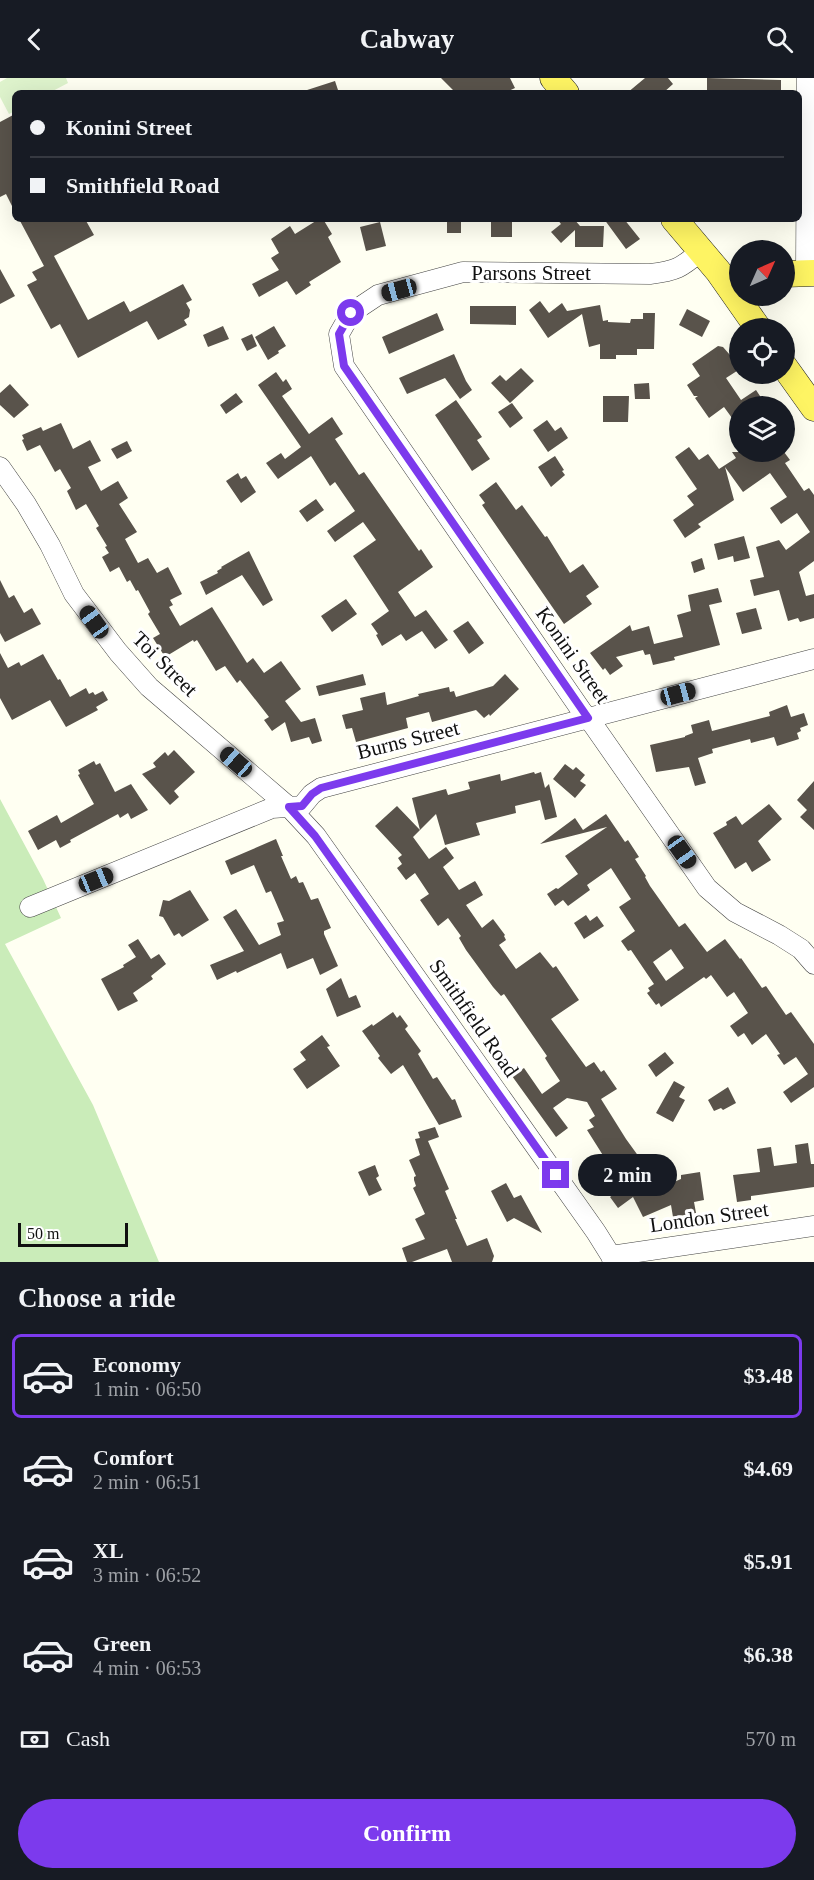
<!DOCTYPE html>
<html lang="en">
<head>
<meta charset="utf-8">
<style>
	body { margin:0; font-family:Georgia,serif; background:#242831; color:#f1f3f6; height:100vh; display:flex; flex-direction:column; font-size:22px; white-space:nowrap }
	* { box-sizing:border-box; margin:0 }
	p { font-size:20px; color:#9ea1a6 }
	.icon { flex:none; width:33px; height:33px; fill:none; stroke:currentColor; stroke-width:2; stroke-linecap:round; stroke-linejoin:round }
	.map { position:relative; height:1184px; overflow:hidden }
	.panel { display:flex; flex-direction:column; background:#171b24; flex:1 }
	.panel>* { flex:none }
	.hud { position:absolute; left:12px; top:12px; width:790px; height:132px; border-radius:9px; box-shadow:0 6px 24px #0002; display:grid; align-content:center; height:132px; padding:0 18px; background:#171b24 }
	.needle { width:39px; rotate:45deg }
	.tools { position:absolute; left:729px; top:162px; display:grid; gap:12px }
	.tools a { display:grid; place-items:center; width:66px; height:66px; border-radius:50%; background:#171b24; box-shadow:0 6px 24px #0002; font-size:30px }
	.scale { position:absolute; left:18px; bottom:15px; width:110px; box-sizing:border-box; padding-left:6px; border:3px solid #101010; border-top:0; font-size:16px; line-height:21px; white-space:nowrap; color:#101010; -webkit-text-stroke:4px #fff; paint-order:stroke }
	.end { position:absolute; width:27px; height:27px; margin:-14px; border:8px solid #7c3aed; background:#fff; box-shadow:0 0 0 3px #fff }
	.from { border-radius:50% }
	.bubble { position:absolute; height:42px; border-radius:21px; background:#171b24; box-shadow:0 6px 24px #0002; font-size:20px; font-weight:700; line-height:42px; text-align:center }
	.car { position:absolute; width:18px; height:36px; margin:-18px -9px; border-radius:8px; box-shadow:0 0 4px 2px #0007; background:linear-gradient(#222 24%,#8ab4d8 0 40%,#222 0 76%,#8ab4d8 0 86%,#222 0) }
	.hud b { display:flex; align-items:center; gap:21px; height:57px; font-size:22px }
	.hud b+b { border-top:2px solid #363941 }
	.hud i { width:15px; height:15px; background:#f1f3f6 }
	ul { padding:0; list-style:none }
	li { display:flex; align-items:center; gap:18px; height:84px; margin:0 12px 9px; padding:0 6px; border:3px solid transparent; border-radius:9px }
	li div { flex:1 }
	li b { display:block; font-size:22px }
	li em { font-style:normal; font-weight:700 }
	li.active { border-color:#7c3aed }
	li>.icon { width:54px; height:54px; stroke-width:1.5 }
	h2 { padding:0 18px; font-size:27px; line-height:72px }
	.pay { display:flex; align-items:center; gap:15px; height:66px; padding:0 18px; font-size:22px }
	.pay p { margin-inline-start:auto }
	.button { display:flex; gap:12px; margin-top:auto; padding:12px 18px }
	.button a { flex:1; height:69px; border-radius:36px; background:#7c3aed; color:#fff; font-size:24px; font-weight:700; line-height:69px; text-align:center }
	header { display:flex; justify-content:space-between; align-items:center; height:78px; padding:0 18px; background:#171b24; font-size:27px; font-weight:700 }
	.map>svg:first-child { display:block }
	.green { fill:#caecb9 }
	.pitch { fill:#def3cc }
	.building { fill:#59534b; fill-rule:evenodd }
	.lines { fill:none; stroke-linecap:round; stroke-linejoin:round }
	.minor-casing { stroke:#434343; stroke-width:21 }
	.major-casing { stroke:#212121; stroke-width:27 }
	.minor { stroke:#fff; stroke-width:20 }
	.major { stroke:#fef463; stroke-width:26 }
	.route { stroke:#7c3aed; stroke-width:8 }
	.labels { text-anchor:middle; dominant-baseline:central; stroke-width:6; stroke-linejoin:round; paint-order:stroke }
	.street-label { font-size:21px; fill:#101010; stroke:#fff }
</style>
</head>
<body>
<header><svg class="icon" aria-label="back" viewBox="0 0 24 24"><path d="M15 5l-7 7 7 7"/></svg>Cabway<svg class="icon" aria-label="search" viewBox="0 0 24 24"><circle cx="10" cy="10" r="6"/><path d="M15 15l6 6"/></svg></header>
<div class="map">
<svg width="814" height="1184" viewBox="0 0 814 1184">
	<rect width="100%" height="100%" fill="#fffff2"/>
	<!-- green -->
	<path class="green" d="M0 721 43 801 61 840 5 866 93 1027 159 1184H0Z"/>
	<!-- pitch -->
	<path class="pitch" d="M7 0H66L68 5 49 15H15V33L9 36 0 19V4Z"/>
	<!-- building -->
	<path class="building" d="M441 0H510L515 10 504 15H456Z
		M645 0H668L673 6 663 15H627Z
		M707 0 781 2V15H707Z
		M335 3 339 15H304V13Z
		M15 36V134L6 116 0 119V44Z
		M19 141H85L94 157 54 178 88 242 124 223 130 234 183 206 192 222 186 225 190 232 189 239 184 242 187 247 158 262 147 243 78 280 60 246 51 251 27 207 37 202 32 194 44 188Z
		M319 141H323L332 156 328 159 341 184 309 204 311 207 296 217 287 203 259 219 252 206 279 192 271 180 279 175 271 161 290 148 295 156Z
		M447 141H461V155H447Z
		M491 141H512V159H491Z
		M557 141H574L580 148H604L603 169H575V152L561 165 551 154 561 146Z
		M604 141H624L640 161 626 171Z
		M380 144 386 168 366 173 360 149Z
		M0 191 15 218 0 226Z
		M540 223 549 235 562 225 567 233 600 227 603 243 608 242V244L630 245 631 241H643V235H655L654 271H637V277H616V281H600V266L589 269 582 236 548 260 529 232Z
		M470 228H516V247L470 246Z
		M687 231 710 243 702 259 679 247Z
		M437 235 444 252 389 276 382 259Z
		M223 248 229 261 208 269 203 257Z
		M274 248 286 268 278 273 279 275 268 282 255 259Z
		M252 256 257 268 247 273 241 261Z
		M718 268 723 269 737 285 736 286 740 291 726 300 741 322 756 312 762 321 752 328H740V351L724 329 709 340 695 320 698 318H694L687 307 700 298 692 286Z
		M454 276 466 303 472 312 460 321 445 300 407 316 399 300Z
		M521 290 534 303 510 325 491 305 500 297 506 303Z
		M276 294 283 304 286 301 292 311 282 318 309 356 332 339 343 356 335 361 359 397 364 394 419 473 421 471 433 489 398 514 415 539 426 532 448 562 435 571 422 553 406 563 401 556 382 568 376 557 378 556 371 546 389 533 353 478 376 462 363 444 335 464 327 453 355 433 335 404 330 408 311 378 278 401 266 385 281 375 285 381 301 369 258 307Z
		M649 305 650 321H635L634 306Z
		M10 306 29 327 14 340 0 327V315Z
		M236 315 243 324 226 336 220 327Z
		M603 318H629L628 344H603Z
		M456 322 482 359 477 362 490 381 472 393 435 337Z
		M512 325 523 340 510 350 498 334Z
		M547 342 555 353 561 349 568 360 548 374 533 352Z
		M61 345 73 371 90 362 101 383 88 389 101 413 118 403 128 420 119 426 137 454 125 461 138 485 148 480 157 495 168 489 182 516 170 522 173 527 169 529 180 548 212 529 247 585 253 580 264 595 281 583 301 611 285 623 301 644 315 640 322 663 312 666 309 659 291 664 285 644 272 653 264 642 269 639 240 602 237 605 225 588 216 593 197 562 194 564 193 562 165 579 153 560 160 556 148 536 150 534 138 512 136 513 130 502 127 504 119 489 110 494 102 479 109 475 105 469 107 468 96 450 99 448 86 426 76 432 67 413 71 410 60 391 55 394 40 367 27 373 22 362 24 361 22 357 41 349 43 353Z
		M127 363 132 373 117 381 111 371Z
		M689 369 699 382 708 376 719 391 736 380 732 374H784L790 382 785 385 804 413 809 410 814 417V483L799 494 806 518 814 516V540L800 544 798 540 788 543 779 512 754 518 750 502 764 499 756 469 779 462 786 472 810 454 797 435 781 446 770 430 787 419 770 395 743 414 725 389 734 422 698 446 701 449 685 460 673 442 694 427 687 418 697 411 675 379Z
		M555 378 564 392 562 393 565 397 551 409 538 389Z
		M238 395 241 401 246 398 256 414 241 425 226 403Z
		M496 404 516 432 522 427 545 459 547 458 570 495 583 486 599 509 586 518 592 526 564 546 482 427 485 425 479 417Z
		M316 421 324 432 307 444 299 433Z
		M744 458 750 480 734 484 733 478 718 482 714 466Z
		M249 473 273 522 263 528 242 497 206 517 200 504 218 495 217 493 222 490 221 489Z
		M702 480 705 491 694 495 691 484Z
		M0 502 9 520 14 517 24 535 32 530 41 546 5 564 0 555Z
		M718 510 722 524 709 527 720 567 674 579 675 582 653 587 650 576 645 577 643 572 616 579 623 588 610 597 605 590 603 592 590 575 630 547 632 553 649 548 654 566 683 559 677 537 691 533 688 517Z
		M346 521 357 536 332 554 321 538Z
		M756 530 762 551 742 556 736 535Z
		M468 543 484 565 469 576 453 553Z
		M0 575 8 590 19 584 21 588 43 576 58 602 60 601 70 619 86 610 89 616 93 614 95 617 103 613 108 622 96 629 98 632 66 649 50 622 12 642 0 620Z
		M363 596 366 607 319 618 316 608Z
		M505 596 519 611 490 638 489 636 484 640 476 632 432 644 429 634 406 640 408 650 356 664 352 650 346 651 342 637 363 632 360 620 385 614 387 627 419 618 418 616 449 609 450 614 454 613 456 619 493 608Z
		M787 627 791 639 804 635 808 647 800 650 801 653 797 655 799 661 777 668 774 659 751 665 750 661 712 671 713 675 698 680 706 705 695 708 689 689 656 694 650 667 685 659V658L693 655 691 647 709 642 712 653 770 638 769 634Z
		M174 672 195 694 174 713 179 719 170 727 142 696 156 689 153 685 165 674 168 678Z
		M94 683 96 687 100 685 115 714 131 706 148 732 131 741 128 735 120 740 118 736 70 762 71 764 60 770 56 762 38 772 28 753 57 737 61 745 94 726 78 697 80 696 78 692Z
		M565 686 573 692 576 689 585 697 580 703 586 707 575 720 553 701Z
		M534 694 535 696 541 694 545 710 549 706 557 739 545 742 540 722 515 728 516 735 476 745 480 757 445 767 436 736 420 752 412 720 446 711 448 717 470 711 468 704 500 696 501 703Z
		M814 703V752L800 739 807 732 797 722Z
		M769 726 782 741 758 763 771 782 752 794 746 784 735 791 713 755 727 747 726 744 736 738 742 747Z
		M397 728 420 752 413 759 429 781 446 769 454 780 443 789 459 812 475 803 477 806 483 817 466 827 482 850 493 841 505 857 504 858 506 862 499 867 516 891 540 874 553 890 556 888 579 922 551 941 586 989 594 984 601 994 604 992 617 1011 601 1021 626 1061 647 1090 625 1105 613 1088 611 1090 587 1052 594 1049 589 1042 595 1038 587 1024 567 1020 553 1030 568 1050 556 1059 512 998 524 990 542 1016 560 1003 550 988 545 980 547 978 504 916 501 918 493 909 466 872 459 860 461 858 448 840 438 848 420 822 429 816 415 795 406 802 397 790 402 786 398 780 402 777 375 748Z
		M606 736 625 764 628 762 639 779 635 781 646 798 645 799 650 808 679 849 685 845 707 874 725 861 740 881 741 880 762 910 766 908 786 937 791 934 814 966V1009L791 1025 783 1014 808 996 796 979 784 987 777 977 780 976 766 956 752 967 744 955 738 959 730 948 748 935 734 914 727 919 711 897 706 901 704 899 661 929 659 925 656 927 647 915 650 913 648 910 654 906 631 872 628 873 621 863 635 853 619 829 631 821 611 790 587 807 590 812 568 828 563 822 555 828 547 816 556 810 558 811 578 796 565 778 607 749 540 766 575 740 583 752ZM671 871 684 890 666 903 653 884Z
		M276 761 283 778H281L291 801 296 798 299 805 303 804 311 822 318 820 331 850 324 853V856L338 888 320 897 313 880 287 891 281 875 237 895 236 893 217 902 210 887 244 873 223 839 236 831 259 867 281 857 277 845 284 843 271 813 266 815 254 787 231 797 225 783Z
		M190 812 209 842 182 859 179 855 174 858 163 839 159 838 163 822 169 823Z
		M586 837 590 843 597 838 604 848 584 861 574 845Z
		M138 861 151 881 159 876 166 886 151 898 153 901 133 915 138 923 118 933 101 901 124 889 123 887 136 879 128 867Z
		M341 900 349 920 356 917 361 929 337 939 326 911Z
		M393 934 397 940 400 937 408 948 405 951 421 973 418 976 433 1001 437 999 452 1022 455 1021 462 1039 439 1047 403 987 391 996 378 980 380 978 362 953 372 946 373 948Z
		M322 957 330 968 327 969 340 988 307 1011 293 991 306 982 300 974Z
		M665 974 674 985 656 999 648 987Z
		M674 1003 685 1009 679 1019 685 1022 673 1044 656 1035Z
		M728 1009 736 1025 723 1032 721 1030 714 1033 708 1022Z
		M435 1049 439 1059 428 1063 449 1111 445 1113 457 1141H455L467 1168 487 1160 494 1178 492 1184H452L447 1171 412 1184H407L402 1170 425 1161 415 1141 425 1136 413 1110 416 1108 414 1102V1099L416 1098 409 1082 420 1077 415 1061 420 1060 418 1054Z
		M808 1065 811 1086H814V1109L751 1118V1122L737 1124 733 1097 760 1094 757 1071 771 1069 774 1088 797 1085 795 1067Z
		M375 1087 379 1098 376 1100 382 1112 369 1118 358 1094Z
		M700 1094 704 1122 694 1124 696 1135 673 1139 671 1127 643 1139 633 1119 618 1130 610 1119 630 1104 648 1101 653 1113 681 1101V1097Z
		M506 1105 514 1120 521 1117 542 1155 514 1140 507 1144 491 1113Z"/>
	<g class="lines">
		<!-- minor casing -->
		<g class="minor-casing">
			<path id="minor" d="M701 173C681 190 676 193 650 196L463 194 378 217 351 235 339 256 344 288 581 632 594 648 707 810 735 834 779 857 801 871 814 886
				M806 195 807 0
				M0 389 26 426 50 467 74 516 118 574 149 609 289 729 316 758 596 1154 611 1178 613 1184
				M30 829 272 730 302 728 312 716 321 710 814 581
				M611 1178 814 1148"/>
		</g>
		<!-- major casing -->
		<g class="major-casing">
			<path id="major" d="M553 0 566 15
				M674 141 718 193 758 250
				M784 196 814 195
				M784 288 814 330"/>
		</g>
		<!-- minor -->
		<use href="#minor" class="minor"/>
		<!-- major -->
		<use href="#major" class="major"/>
	</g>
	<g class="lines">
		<!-- route -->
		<path class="route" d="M351 235 339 256 344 288 588 640 321 710 312 716 302 728 289 729 315 758 556 1097"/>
	</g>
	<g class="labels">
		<!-- street labels -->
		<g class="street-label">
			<text x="531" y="195">Parsons Street</text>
			<text transform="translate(573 577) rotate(55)">Konini Street</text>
			<text transform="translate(165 586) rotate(45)">Toi Street</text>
			<text transform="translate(408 662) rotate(-14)">Burns Street</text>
			<text transform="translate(474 940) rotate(55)">Smithfield Road</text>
			<text transform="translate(709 1139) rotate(-8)">London Street</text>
		</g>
	</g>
</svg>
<div class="tools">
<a><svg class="needle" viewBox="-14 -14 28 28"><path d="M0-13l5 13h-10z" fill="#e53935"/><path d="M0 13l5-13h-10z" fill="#9ea1a6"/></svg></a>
<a><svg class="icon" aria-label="locate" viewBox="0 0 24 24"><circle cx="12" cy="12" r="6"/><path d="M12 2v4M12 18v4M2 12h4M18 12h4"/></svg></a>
<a><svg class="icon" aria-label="layers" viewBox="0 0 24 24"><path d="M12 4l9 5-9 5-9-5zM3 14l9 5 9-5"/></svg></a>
</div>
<div class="scale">50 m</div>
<i class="end from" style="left:351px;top:235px"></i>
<i class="end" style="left:556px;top:1097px"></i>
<div class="bubble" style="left:578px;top:1076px;width:99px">2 min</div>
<i class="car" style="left:399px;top:212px;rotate:255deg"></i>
<i class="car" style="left:94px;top:544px;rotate:324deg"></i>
<i class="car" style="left:678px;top:616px;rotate:75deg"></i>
<i class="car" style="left:236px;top:684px;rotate:311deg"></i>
<i class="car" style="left:682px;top:774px;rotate:145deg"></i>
<i class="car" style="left:96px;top:802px;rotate:68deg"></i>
<div class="hud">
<b><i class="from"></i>Konini Street</b>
<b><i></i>Smithfield Road</b>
</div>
</div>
<section class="panel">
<h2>Choose a ride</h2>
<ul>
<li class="active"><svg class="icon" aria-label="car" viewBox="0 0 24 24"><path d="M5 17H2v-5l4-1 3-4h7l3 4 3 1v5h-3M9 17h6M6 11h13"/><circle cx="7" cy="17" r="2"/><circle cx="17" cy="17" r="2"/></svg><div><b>Economy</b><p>1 min · 06:50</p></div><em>$3.48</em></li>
<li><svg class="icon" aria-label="car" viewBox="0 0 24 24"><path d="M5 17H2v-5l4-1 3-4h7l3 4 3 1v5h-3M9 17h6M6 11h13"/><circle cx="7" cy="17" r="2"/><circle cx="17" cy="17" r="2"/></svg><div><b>Comfort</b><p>2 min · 06:51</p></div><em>$4.69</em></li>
<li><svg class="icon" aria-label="car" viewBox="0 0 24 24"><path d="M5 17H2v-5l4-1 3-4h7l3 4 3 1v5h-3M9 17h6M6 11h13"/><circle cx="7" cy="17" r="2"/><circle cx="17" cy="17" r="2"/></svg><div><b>XL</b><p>3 min · 06:52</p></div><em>$5.91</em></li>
<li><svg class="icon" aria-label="car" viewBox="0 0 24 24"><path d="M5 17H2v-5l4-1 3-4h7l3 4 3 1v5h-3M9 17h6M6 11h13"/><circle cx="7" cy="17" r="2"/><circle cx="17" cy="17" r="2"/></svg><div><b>Green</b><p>4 min · 06:53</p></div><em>$6.38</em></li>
</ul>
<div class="pay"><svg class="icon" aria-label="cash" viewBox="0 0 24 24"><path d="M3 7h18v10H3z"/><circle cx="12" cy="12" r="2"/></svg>Cash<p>570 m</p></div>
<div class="button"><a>Confirm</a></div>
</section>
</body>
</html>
